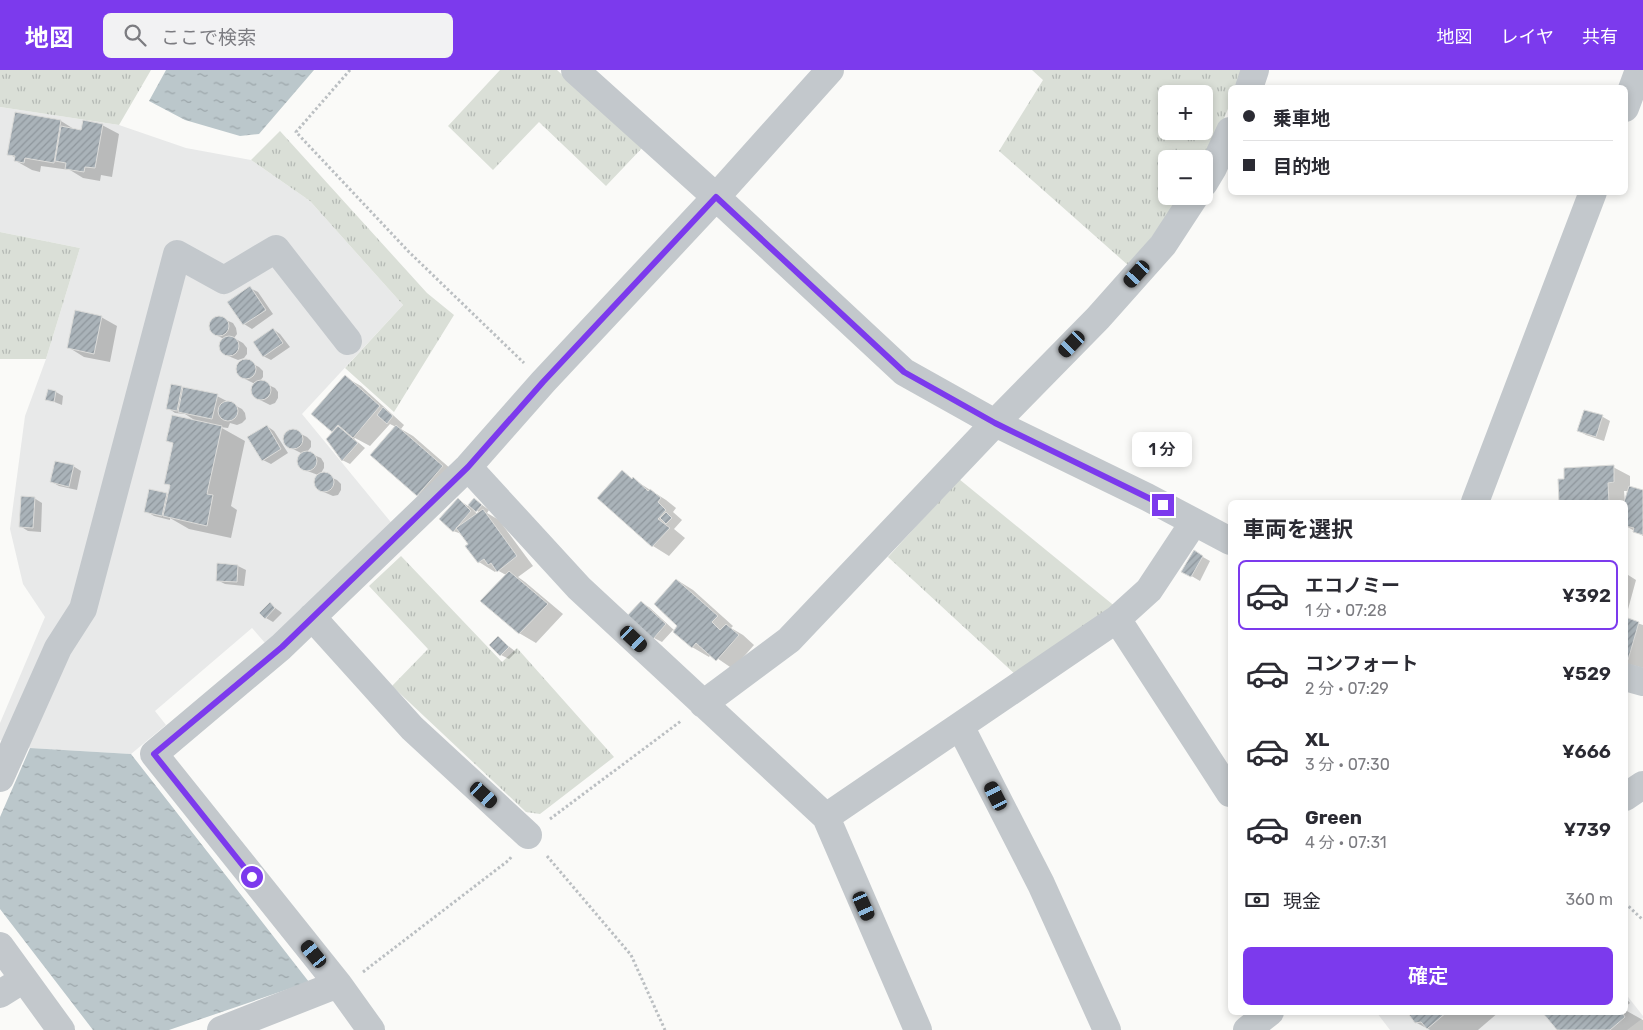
<!DOCTYPE html>
<html lang="ja">
<head>
<meta charset="utf-8">
<style>
	body { margin:0; font-family:Rubik,"Noto Sans JP",sans-serif; background:#f2f2f3; color:#2b2b33; height:100vh; display:flex; flex-direction:column; font-size:19px; white-space:nowrap }
	* { box-sizing:border-box; margin:0 }
	p { font-size:16px; color:#7c7c81 }
	.icon { flex:none; width:28px; height:28px; fill:none; stroke:currentColor; stroke-width:2; stroke-linecap:round; stroke-linejoin:round }
	.map { position:relative; flex:1; overflow:hidden }
	.sheet { position:absolute; left:1228px; top:430px; width:400px; height:515px; display:flex; flex-direction:column; background:#fff; border-radius:8px; box-shadow:0 2px 8px #0003 }
	.sheet>* { flex:none }
	.top-card { position:absolute; left:1228px; top:15px; width:400px; height:110px; border-radius:8px; box-shadow:0 2px 8px #0003; display:grid; align-content:center; height:110px; padding:0 15px; background:#fff }
	.fabs { position:absolute; left:1158px; top:15px; display:grid; gap:10px }
	.fabs a { display:grid; place-items:center; width:55px; height:55px; border-radius:8px; background:#fff; box-shadow:0 2px 8px #0003; font-size:25px }
	.end { position:absolute; width:22px; height:22px; margin:-11px; border:6px solid #7c3aed; background:#fff; box-shadow:0 0 0 2px #fff }
	.from { border-radius:50% }
	.bubble { position:absolute; height:35px; border-radius:8px; background:#fff; box-shadow:0 2px 8px #0003; font-size:16px; font-weight:600; line-height:35px; text-align:center }
	.car { position:absolute; width:15px; height:30px; margin:-15px -8px; border-radius:6px; box-shadow:0 0 4px 1px #0007; background:linear-gradient(#222 24%,#8ab4d8 0 40%,#222 0 76%,#8ab4d8 0 86%,#222 0) }
	.top-card b { display:flex; align-items:center; gap:18px; height:48px; font-size:19px }
	.top-card b+b { border-top:1px solid #e1e1e2 }
	.top-card i { width:12px; height:12px; background:#2b2b33 }
	ul { padding:0; list-style:none }
	li { display:flex; align-items:center; gap:15px; height:70px; margin:0 10px 8px; padding:0 5px; border:2px solid transparent; border-radius:8px }
	li div { flex:1 }
	li b { display:block; font-size:19px }
	li em { font-style:normal; font-weight:600 }
	li.current { border-color:#7c3aed }
	li>.icon { width:45px; height:45px; stroke-width:1.5 }
	h2 { padding:0 15px; font-size:22px; line-height:60px }
	.pay { display:flex; align-items:center; gap:12px; height:55px; padding:0 15px; font-size:19px }
	.pay p { margin-inline-start:auto }
	.button { display:flex; gap:10px; margin-top:auto; padding:10px 15px }
	.button a { flex:1; height:58px; border-radius:8px; background:#7c3aed; color:#fff; font-size:20px; font-weight:600; line-height:58px; text-align:center }
	header { display:flex; align-items:center; gap:30px; box-sizing:border-box; height:70px; padding:0 25px; background:#7c3aed; color:#fff }
	header strong { font-size:24px }
	nav { display:flex; gap:28px; margin-inline-start:auto; font-size:18px }
	.search { width:350px; height:45px; background:#f2f2f3; display:flex; align-items:center; gap:12px; box-sizing:border-box; padding:0 18px; border-radius:8px; color:#7c7c81; font-size:19px }
	.map>svg:first-child { display:block }
	.built { fill:#e8e9e9 }
	.grass { fill:url(#grass-tufts); fill-rule:evenodd }
	.water { fill:url(#water-ripples) }
	.shadow { fill:#0003; fill-rule:evenodd }
	.building { fill:url(#building-hatch); stroke:#dcdcda }
	.lines { fill:none; stroke-linecap:round; stroke-linejoin:round }
	.path { stroke:#bbbfc2; stroke-width:3; stroke-dasharray:2.5 2.5; stroke-linecap:butt }
	.minor { stroke:#c3c8cc; stroke-width:28 }
	.route { stroke:#7c3aed; stroke-width:6 }
</style>
</head>
<body>
<header>
<strong>地図</strong>
<div class="search"><svg class="icon" aria-label="search" viewBox="0 0 24 24"><circle cx="10" cy="10" r="6"/><path d="M15 15l6 6"/></svg>ここで検索</div>
<nav><a>地図</a><a>レイヤ</a><a>共有</a></nav>
</header>
<div class="map">
<svg width="1643" height="960" viewBox="0 0 1643 960">
	<defs>
		<pattern id="grass-tufts" width="24" height="20" patternUnits="userSpaceOnUse" patternTransform="scale(1.25)"><rect width="24" height="20" fill="#dadfd7"/><path d="M3 7l-1-3M5 7V3M7 7l1-3M15 17l-1-3M17 17v-4M19 17l1-3" fill="none" stroke="#b4b9b4"/></pattern>
		<pattern id="water-ripples" width="26" height="14" patternUnits="userSpaceOnUse" patternTransform="scale(1.25)"><rect width="26" height="14" fill="#bbc7cb"/><path d="M2 4q2-2 4 0t4 0M15 11q2-2 4 0t4 0" fill="none" stroke="#9ca6aa"/></pattern>
		<pattern id="building-hatch" width="6" height="6" patternUnits="userSpaceOnUse" patternTransform="scale(1.25)"><rect width="6" height="6" fill="#aab3b9"/><path d="M-1 1l2-2M0 6l6-6M5 7l2-2" fill="none" stroke="#8e969c"/></pattern>
	</defs>
	<rect width="100%" height="100%" fill="#fafaf8"/>
	<!-- built -->
	<path class="built" d="M0 37 119 55 186 78 251 90 310 131 403 235 302 344 394 456 320 526 265 573 252 558 155 641 166 655 131 684 30 678 0 670V653L45 547 23 514 10 459 25 346 46 289 80 178 0 162Z
		M1625 923 1643 946V948L1627 960H1390L1377 943 1625 942Z"/>
	<!-- grass -->
	<path class="grass" d="M0 0H151L119 55 0 37Z
		M500 0H557L642 78 606 116 539 52 493 100 448 56Z
		M1032 0H1241L1237 17 1230 18V34L1211 80 1204 89H1166V126H1184L1129 196 999 81 1043 10ZM1166 24H1204V61H1166Z
		M280 61 427 223 454 245 394 342 345 298 403 235 310 131 251 90Z
		M0 162 80 178 46 289H0Z
		M959 409 1117 538 1017 606 888 487Z
		M401 486 502 592 517 578 614 687 540 744 526 742 392 616 428 579 369 516Z"/>
	<!-- water -->
	<path class="water" d="M166 0H314L259 64 240 66 185 50 149 31Z
		M30 678 131 684 309 912 169 960H93L0 839V747Z"/>
	<!-- shadow -->
	<path class="shadow" d="M16 43 61 51 77 61H82L102 55 119 64 112 107 101 105 100 111 83 108 70 100 41 96 40 102 32 100 16 91V88L9 84Z
		M250 218 258 222 273 244 252 259 244 254Z
		M101 247 117 256 110 292 84 287 68 277Z
		M219 247 233 253 236 258 237 264 234 268 243 273 247 278V284L244 288 238 290 233 288 224 284 221 279V273L224 269 214 264 211 259 210 253 214 249Z
		M273 259 280 264 290 277 271 290 263 286Z
		M245 290 259 297 263 301V307L260 311 275 318 278 322V328L275 333 270 335 256 328 253 323V318L255 314 241 307 237 302V297L240 292Z
		M345 307 361 316 404 355 401 359 413 366 459 406 434 435 418 425 372 385 396 357 390 354 370 376 355 368 354 369 365 378 350 394 342 390 333 361Z
		M172 315 217 326 242 339 245 343 246 349 242 353 237 355 230 353 228 358 220 357 245 371 231 436 237 440 231 468 189 459 170 448V450L154 446 146 441 167 424 169 425 171 416 166 413 174 374 168 370 196 351 185 344 175 343 168 338Z
		M56 322 63 326 62 335 47 329Z
		M1585 341 1603 347 1610 351 1604 371 1586 365 1579 361Z
		M267 356 274 361 288 383 271 394 263 390Z
		M293 360 307 367 311 371V377L307 382 321 388 324 393V398L321 403 337 410 341 414V420L338 425 333 426 319 420 315 416V410L318 405 302 399 299 394 298 388 301 383 289 377 285 373V367L288 362Z
		M73 396 81 401 77 420 59 416 52 412Z
		M1613 397 1630 406V418L1643 421V466L1626 456 1625 459V433L1629 421H1624L1625 432H1560L1559 410Z
		M622 402 666 430 676 438 673 442 682 450 674 459 685 468 669 486 653 476 599 428Z
		M34 428 42 433 41 462 28 461 20 456Z
		M474 429 489 440 487 443 499 450 533 496 518 507 525 512 563 544 536 573 519 563 506 505 497 500 495 502 479 492 467 476 469 474 462 464 453 461 459 430 468 436ZM472 438 479 442 477 444Z
		M1194 482 1210 491 1200 511 1183 501Z
		M238 496 246 500 244 516 225 514 217 510Z
		M1625 503 1636 510 1627 543 1625 542Z
		M677 510 693 520 733 556 731 558 743 565 754 575 733 599 711 584 709 587 692 577 673 560 662 572 654 568 641 533 649 537 675 561 679 556Z
		M270 534 282 543 273 552 266 548Z
		M1625 549 1643 555V598L1625 593Z
		M498 568 516 582 509 589 501 585Z
		M1625 927 1630 933 1625 937Z
		M1625 940 1643 950V960H1559L1544 942H1625Z
		M1408 942H1499L1478 960H1430L1415 952Z"/>
	<!-- building -->
	<path class="building" d="M15 42 61 50 54 93 25 88 24 93 14 91 15 86 7 85Z
		M83 50 103 54 95 98 85 97 84 102 65 99 66 93 55 91 61 56 81 60Z
		M250 216 266 240 243 255 227 232Z
		M75 240 102 246 94 284 67 278Z
		M209 256a10 10 0 1 1 20 0a10 10 0 1 1-20 0Z
		M273 258 283 273 263 287 253 272Z
		M219 276a10 10 0 1 1 20 0a10 10 0 1 1-20 0Z
		M236 299a10 10 0 1 1 20 0a10 10 0 1 1-20 0Z
		M345 305 380 336 353 368 338 355 332 362 311 344Z
		M251 320a10 10 0 1 1 20 0a10 10 0 1 1-20 0Z
		M171 314 182 316 177 341 166 339Z
		M183 317 218 324 212 349 178 342Z
		M48 319 56 321 54 332 45 330Z
		M218 341a10 10 0 1 1 20 0a10 10 0 1 1-20 0Z
		M383 337 393 346 387 354 377 345Z
		M1584 340 1603 345 1596 367 1577 361Z
		M172 345 222 356 207 424 213 425 207 456 163 446 170 415 164 414 173 373 166 371Z
		M267 355 281 379 262 391 247 367Z
		M396 355 443 396 417 426 370 385Z
		M338 356 358 373 342 391 326 369Z
		M283 369a10 10 0 1 1 20 0a10 10 0 1 1-20 0Z
		M297 391a10 10 0 1 1 20 0a10 10 0 1 1-20 0Z
		M55 391 74 395 69 417 50 412Z
		M1614 395V412L1608 413 1609 432H1559L1558 409H1564V398Z
		M622 400 632 409 633 407 648 421 650 419 661 428 658 432 666 440 658 449 670 458 652 477 597 428Z
		M314 412a10 10 0 1 1 20 0a10 10 0 1 1-20 0Z
		M1629 416 1643 420V465L1633 462 1634 458 1625 456 1624 432Z
		M149 419 167 423 162 446 144 442Z
		M21 426 35 427 33 458 19 457Z
		M458 428 471 441 453 462 439 449Z
		M474 428 482 435 476 442 468 435Z
		M483 439 517 486 497 502 491 493 488 495 484 489 478 493 465 476 468 474 456 458Z
		M666 442 672 448 666 454 660 448Z
		M1194 480 1203 486 1191 507 1181 502Z
		M217 493 238 495 237 512 216 511Z
		M509 501 548 534 519 564 480 531Z
		M676 509 718 546 712 552 720 560 726 554 739 565 716 591 696 573 692 578 673 562 677 556 654 534Z
		M641 531 666 554 653 569 627 546Z
		M270 532 275 538 265 549 259 543Z
		M1625 547 1639 552 1628 590 1625 589Z
		M498 566 509 577 500 586 489 575Z
		M1407 942H1447L1427 959 1421 952 1415 953Z
		M1542 942H1622L1625 947 1610 960H1557Z"/>
	<g class="lines">
		<!-- path -->
		<path class="path" d="M350 0 296 62 409 182 524 293
			M550 749 681 651
			M547 786 631 885 665 960
			M1625 833 1643 850
			M363 902 509 790 512 786"/>
		<!-- minor -->
		<path class="minor" d="M575 0 716 127 904 302 995 353 1147 427 1230 471
			M1249 18 1255 0
			M1625 38 1639 0
			M1204 113 1213 98 1230 61
			M468 397 579 518 826 747 918 960
			M1475 432 1593 122
			M312 547 412 658 528 765
			M1117 549 1230 723
			M1625 607 1643 612
			M703 634 789 570 995 353 1098 248 1163 175 1195 126
			M960 656 1041 814 1107 960
			M0 708 58 578 83 539 177 184 224 210 276 179 348 271
			M1625 727 1643 715
			M826 747 1117 549 1149 520 1194 452
			M0 876 61 960
			M0 924 24 909
			M221 960 338 914
			M371 960 338 914 154 684 281 577 468 397 543 312 716 127 830 0
			M1247 960 1270 942"/>
	</g>
	<g class="lines">
		<!-- route -->
		<path class="route" d="M252 807 154 684 282 577 468 397 543 312 716 127 904 302 995 353 1163 435"/>
	</g>
</svg>
<div class="fabs">
<a>+</a>
<a>−</a>
</div>
<i class="end from" style="left:252px;top:807px"></i>
<i class="end" style="left:1163px;top:435px"></i>
<div class="bubble" style="left:1132px;top:362px;width:60px">1 分</div>
<i class="car" style="left:1137px;top:204px;rotate:222deg"></i>
<i class="car" style="left:1072px;top:274px;rotate:224deg"></i>
<i class="car" style="left:634px;top:569px;rotate:133deg"></i>
<i class="car" style="left:484px;top:725px;rotate:132deg"></i>
<i class="car" style="left:996px;top:726px;rotate:333deg"></i>
<i class="car" style="left:864px;top:836px;rotate:156deg"></i>
<i class="car" style="left:314px;top:884px;rotate:321deg"></i>
<div class="top-card">
<b><i class="from"></i>乗車地</b>
<b><i></i>目的地</b>
</div>
<section class="sheet">
<h2>車両を選択</h2>
<ul>
<li class="current"><svg class="icon" aria-label="car" viewBox="0 0 24 24"><path d="M5 17H2v-5l4-1 3-4h7l3 4 3 1v5h-3M9 17h6M6 11h13"/><circle cx="7" cy="17" r="2"/><circle cx="17" cy="17" r="2"/></svg><div><b>エコノミー</b><p>1 分 · 07:28</p></div><em>¥392</em></li>
<li><svg class="icon" aria-label="car" viewBox="0 0 24 24"><path d="M5 17H2v-5l4-1 3-4h7l3 4 3 1v5h-3M9 17h6M6 11h13"/><circle cx="7" cy="17" r="2"/><circle cx="17" cy="17" r="2"/></svg><div><b>コンフォート</b><p>2 分 · 07:29</p></div><em>¥529</em></li>
<li><svg class="icon" aria-label="car" viewBox="0 0 24 24"><path d="M5 17H2v-5l4-1 3-4h7l3 4 3 1v5h-3M9 17h6M6 11h13"/><circle cx="7" cy="17" r="2"/><circle cx="17" cy="17" r="2"/></svg><div><b>XL</b><p>3 分 · 07:30</p></div><em>¥666</em></li>
<li><svg class="icon" aria-label="car" viewBox="0 0 24 24"><path d="M5 17H2v-5l4-1 3-4h7l3 4 3 1v5h-3M9 17h6M6 11h13"/><circle cx="7" cy="17" r="2"/><circle cx="17" cy="17" r="2"/></svg><div><b>Green</b><p>4 分 · 07:31</p></div><em>¥739</em></li>
</ul>
<div class="pay"><svg class="icon" aria-label="cash" viewBox="0 0 24 24"><path d="M3 7h18v10H3z"/><circle cx="12" cy="12" r="2"/></svg>現金<p>360 m</p></div>
<div class="button"><a>確定</a></div>
</section>
</div>
</body>
</html>
